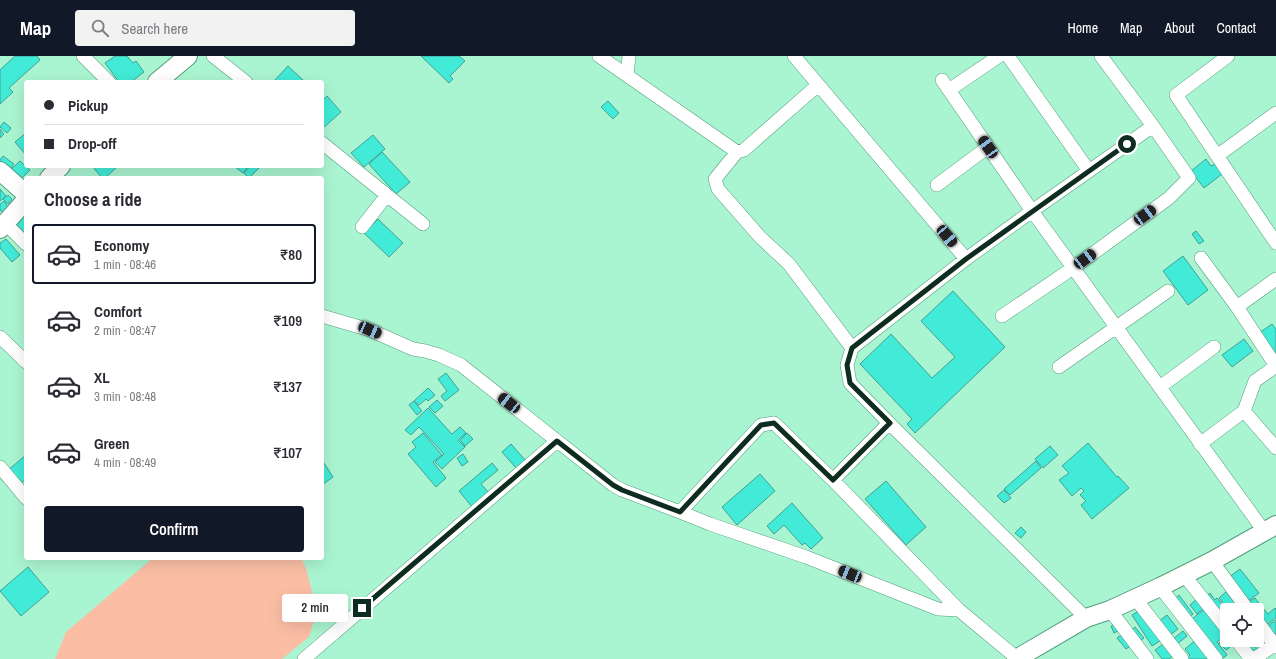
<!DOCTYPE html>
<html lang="en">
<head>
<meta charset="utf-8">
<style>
	body { margin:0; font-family:"Archivo Narrow",sans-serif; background:#f2f2f3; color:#2b2b33; height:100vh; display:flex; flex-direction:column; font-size:15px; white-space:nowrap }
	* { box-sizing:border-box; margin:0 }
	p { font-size:13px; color:#7c7c81 }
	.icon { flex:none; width:22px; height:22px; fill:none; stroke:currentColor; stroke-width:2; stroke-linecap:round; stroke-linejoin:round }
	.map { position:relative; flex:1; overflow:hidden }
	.details { position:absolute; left:24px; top:120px; width:300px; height:384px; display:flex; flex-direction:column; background:#fff; border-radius:4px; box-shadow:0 4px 16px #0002 }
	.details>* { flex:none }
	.banner { position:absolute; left:24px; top:24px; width:300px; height:88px; border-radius:4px; box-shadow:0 4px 16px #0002; display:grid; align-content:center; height:88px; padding:0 20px; background:#fff }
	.tools { position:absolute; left:1220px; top:547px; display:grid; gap:8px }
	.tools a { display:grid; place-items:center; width:44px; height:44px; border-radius:4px; background:#fff; box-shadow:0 4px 16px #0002; font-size:20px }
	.end { position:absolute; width:18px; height:18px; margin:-9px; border:5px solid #0e2d20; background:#fff; box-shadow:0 0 0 2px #fff }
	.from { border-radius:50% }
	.bubble { position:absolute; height:28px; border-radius:4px; background:#fff; box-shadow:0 4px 16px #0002; font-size:13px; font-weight:600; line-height:28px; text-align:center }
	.car { position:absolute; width:12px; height:24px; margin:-12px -6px; border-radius:5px; box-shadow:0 0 3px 1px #0007; background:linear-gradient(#222 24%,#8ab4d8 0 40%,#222 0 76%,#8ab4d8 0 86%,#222 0) }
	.banner b { display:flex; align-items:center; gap:14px; height:38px; font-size:15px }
	.banner b+b { border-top:1px solid #e1e1e2 }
	.banner i { width:10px; height:10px; background:#2b2b33 }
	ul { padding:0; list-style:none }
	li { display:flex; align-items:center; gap:12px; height:60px; margin:0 8px 6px; padding:0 12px; border:2px solid transparent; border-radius:4px }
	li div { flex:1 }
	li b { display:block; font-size:15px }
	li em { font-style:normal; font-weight:600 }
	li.on { border-color:#111827 }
	li>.icon { width:36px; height:36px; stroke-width:1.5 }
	h2 { padding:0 20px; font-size:18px; line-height:48px }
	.primary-button { display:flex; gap:8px; margin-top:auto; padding:8px 20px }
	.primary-button a { flex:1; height:46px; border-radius:4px; background:#111827; color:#fff; font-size:16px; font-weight:600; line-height:46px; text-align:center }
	header { display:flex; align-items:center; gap:24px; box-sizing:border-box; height:56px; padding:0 20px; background:#111827; color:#fff }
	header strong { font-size:19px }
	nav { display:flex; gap:22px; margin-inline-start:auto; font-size:14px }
	.search { width:280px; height:36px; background:#f2f2f3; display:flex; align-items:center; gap:10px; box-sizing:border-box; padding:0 14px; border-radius:4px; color:#7c7c81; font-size:15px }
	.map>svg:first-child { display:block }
	.green { fill:#fbbea5 }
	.building { fill:#41ebd7; stroke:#44a094 }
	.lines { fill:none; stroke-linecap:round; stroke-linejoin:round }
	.street-casing { stroke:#539d7c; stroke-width:14 }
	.secondary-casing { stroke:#539d7c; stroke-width:20 }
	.street { stroke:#fff; stroke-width:13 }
	.secondary { stroke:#fff; stroke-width:18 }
	.route { stroke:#0e2d20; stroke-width:5 }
</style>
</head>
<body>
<header>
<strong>Map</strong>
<div class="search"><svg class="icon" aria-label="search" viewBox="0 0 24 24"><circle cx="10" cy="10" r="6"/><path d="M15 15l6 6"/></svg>Search here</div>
<nav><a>Home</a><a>Map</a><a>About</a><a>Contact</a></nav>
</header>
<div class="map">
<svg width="1276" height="603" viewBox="0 0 1276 603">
	<rect width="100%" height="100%" fill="#aaf5d1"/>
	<!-- green -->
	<path class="green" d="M153 502H301L306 512 317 555 309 581 282 603H55L66 576Z"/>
	<!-- building -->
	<path class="building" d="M15 0H37L40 4 9 32 13 36 0 48V14Z
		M115 0H127L133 7 136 5 144 16 131 26H119L105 7Z
		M421 0H459L465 5 450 20 453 23 449 27Z
		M288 10 303 24 301 26H273Z
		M327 40 341 56 322 73V45Z
		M608 45 619 57 613 63 601 51Z
		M4 66 11 72 7 77 0 71Z
		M0 73 4 78 0 82Z
		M26 77V99L15 86Z
		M373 79 385 93 364 111 351 97Z
		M382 96 410 126 396 138 369 108Z
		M3 100 14 108 8 116 0 110V104Z
		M1206 103 1211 110 1215 108 1222 118 1204 132 1191 115Z
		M20 105 30 114 18 126 8 116Z
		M92 110H114L116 112 105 122H102Z
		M234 110H249L243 117Z
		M250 110H259L260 111 249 122 244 117Z
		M0 133 6 140 0 145Z
		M8 139 12 143 8 148 3 143Z
		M4 145 8 151 2 156 0 154V148Z
		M26 158V179L16 168Z
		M378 163 403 187 389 201 364 177Z
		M1196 175 1204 185 1199 188 1192 178Z
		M6 183 20 199 12 206 0 192V187Z
		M1183 200 1208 234 1188 249 1163 215Z
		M953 235 1005 291 915 377 907 368 912 363 860 308 891 278 932 322 955 301 921 265Z
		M1272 268 1276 273V299L1259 277Z
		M1244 283 1253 295 1232 311 1222 299Z
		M446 317 459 334 445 345 441 340 447 335 438 323Z
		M428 332 435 339 428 345 426 343 419 349 414 345Z
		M437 344 443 350 435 357 429 351Z
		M414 345 422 355 417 359 409 349Z
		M428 352 452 378 460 371 466 377 458 384 465 391 442 413 435 406 444 398 419 371 411 379 405 374Z
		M423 377 442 399 433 406 446 422 436 431 408 398 416 391 412 386Z
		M467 377 473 383 465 390 460 384Z
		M1088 387 1117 421 1118 420 1129 432 1092 463 1081 449 1086 445 1080 439 1084 435 1081 432 1072 440 1059 424 1069 417 1062 410Z
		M511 388 526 405 517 413 502 396Z
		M1050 390 1058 399 1043 412 1035 403Z
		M463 398 468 406 462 410 457 402Z
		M26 399V423L19 429 7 415Z
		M322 404 333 421 322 429Z
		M1036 405 1041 412 1010 439 1004 433Z
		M492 407 498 414 481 428 490 438 473 452 459 435Z
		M760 418 775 435 737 469 722 451Z
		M886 425 926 471 906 489 865 443Z
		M1004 434 1011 442 1004 447 997 440Z
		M792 447 823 482 811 493 805 487 802 489 784 469 774 478 767 470Z
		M1021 471 1026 476 1021 482 1015 477Z
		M28 511 49 536 21 560 0 535Z
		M1240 513 1259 537 1247 546 1228 522Z
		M1227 535 1238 548 1231 554H1229L1219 542Z
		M1210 537 1215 544 1217 542 1227 554 1219 560 1205 541Z
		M1179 539 1193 558 1187 563 1173 544Z
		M1199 541 1206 550 1197 558 1190 549Z
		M1255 542 1261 550 1256 554H1252L1247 547Z
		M1240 548 1244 554H1232Z
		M1262 551 1268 558 1275 552 1276 553V562L1265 570 1257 560V555Z
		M1206 552 1227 578 1217 586 1227 599 1222 603 1188 566Z
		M1140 554 1160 585 1152 590 1132 559Z
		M1167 559 1178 573 1169 580 1158 566Z
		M1276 564V577L1272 581 1265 572Z
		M1117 567 1120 574 1114 577 1111 570Z
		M1135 571 1144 582 1137 587 1129 576Z
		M1183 575 1187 580 1177 588 1173 583Z
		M1124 577 1133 588 1126 593 1117 582Z
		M1227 580V584H1231L1234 588 1226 594 1219 587Z
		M1197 583 1213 603H1185L1190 599 1185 593Z
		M1241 584H1250L1259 595 1254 600Z
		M1163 588 1173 600 1169 603H1162L1155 594Z"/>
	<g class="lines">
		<!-- street casing -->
		<g class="street-casing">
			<path id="street" d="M83 0 109 26
				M213 0 246 26
				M599 0 737 96
				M794 0 966 203
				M1008 0 1089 115
				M1228 0 1176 39 1276 187
				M627 19 629 0
				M942 24 1032 155 1153 70 1101 0
				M818 29 744 94 737 96 715 123 718 133 760 181 789 208 852 292
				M949 34 999 0
				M322 87 423 168
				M1217 100 1276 57
				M937 129 988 91
				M5 167 26 188
				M362 171 387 139
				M1201 202 1237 251
				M322 260 370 274 413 293 425 295 439 299 461 309 613 429 622 434 680 456 710 468 806 501 938 553 959 554 1018 603
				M1002 260 1073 212 1169 142 1189 122 1153 70
				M0 281 26 306
				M1276 310 1237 251 1276 223
				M1276 310 1255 325 1244 355 1276 392
				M1059 311 1168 235
				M1160 331 1214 291
				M889 367 850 327 847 309 852 292 966 203 1032 155 1264 475
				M1200 388 1244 355
				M0 411 26 442
				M833 424 889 367 1086 562
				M680 456 761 369 774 367 833 424 959 554
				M1212 505 1248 554
				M1184 519 1227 573
				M1160 531 1216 603
				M1135 542 1182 603
				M1110 554 1147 603
				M1257 565 1276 591
				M1236 584 1251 603
				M304 603 557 385
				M1254 603 1274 589"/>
		</g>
		<!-- secondary casing -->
		<g class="secondary-casing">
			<path id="secondary" d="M157 26 188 0
				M0 115 26 138
				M49 122 61 110
				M0 173 26 144
				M1016 603 1086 562 1110 554 1160 531 1212 505 1276 469"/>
		</g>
		<!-- street -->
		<use href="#street" class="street"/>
		<!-- secondary -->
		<use href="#secondary" class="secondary"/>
	</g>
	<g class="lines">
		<!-- route -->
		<path class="route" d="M362 552 557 385 613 429 622 434 680 456 761 369 774 367 833 424 890 367 850 327 847 309 852 292 966 203 1127 88"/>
	</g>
</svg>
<div class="tools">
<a><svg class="icon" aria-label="locate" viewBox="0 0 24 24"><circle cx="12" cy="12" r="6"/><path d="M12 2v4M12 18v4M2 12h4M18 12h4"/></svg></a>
</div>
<i class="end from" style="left:1127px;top:88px"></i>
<i class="end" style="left:362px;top:552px"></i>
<div class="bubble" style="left:282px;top:538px;width:66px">2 min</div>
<i class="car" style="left:988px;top:91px;rotate:325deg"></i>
<i class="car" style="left:1145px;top:159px;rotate:54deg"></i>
<i class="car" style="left:947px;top:180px;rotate:140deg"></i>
<i class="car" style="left:1085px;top:203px;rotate:54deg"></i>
<i class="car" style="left:370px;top:274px;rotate:113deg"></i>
<i class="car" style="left:509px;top:347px;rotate:308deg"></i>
<i class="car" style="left:850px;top:518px;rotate:292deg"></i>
<div class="banner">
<b><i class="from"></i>Pickup</b>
<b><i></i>Drop-off</b>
</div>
<section class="details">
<h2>Choose a ride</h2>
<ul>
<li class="on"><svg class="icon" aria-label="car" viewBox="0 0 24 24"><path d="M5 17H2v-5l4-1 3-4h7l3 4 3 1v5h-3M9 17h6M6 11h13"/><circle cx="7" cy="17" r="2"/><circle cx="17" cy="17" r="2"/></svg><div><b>Economy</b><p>1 min · 08:46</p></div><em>₹80</em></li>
<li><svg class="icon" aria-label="car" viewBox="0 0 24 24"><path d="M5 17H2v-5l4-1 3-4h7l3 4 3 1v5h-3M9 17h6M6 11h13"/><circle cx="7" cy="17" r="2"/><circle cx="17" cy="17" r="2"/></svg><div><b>Comfort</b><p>2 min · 08:47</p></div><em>₹109</em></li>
<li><svg class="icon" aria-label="car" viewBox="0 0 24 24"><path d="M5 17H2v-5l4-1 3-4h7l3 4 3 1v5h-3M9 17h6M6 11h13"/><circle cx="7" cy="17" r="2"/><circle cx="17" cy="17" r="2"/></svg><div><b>XL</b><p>3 min · 08:48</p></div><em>₹137</em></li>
<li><svg class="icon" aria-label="car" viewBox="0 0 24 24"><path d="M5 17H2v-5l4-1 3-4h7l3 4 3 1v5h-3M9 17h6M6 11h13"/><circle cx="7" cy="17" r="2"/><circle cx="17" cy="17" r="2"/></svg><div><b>Green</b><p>4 min · 08:49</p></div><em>₹107</em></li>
</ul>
<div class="primary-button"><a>Confirm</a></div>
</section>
</div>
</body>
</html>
